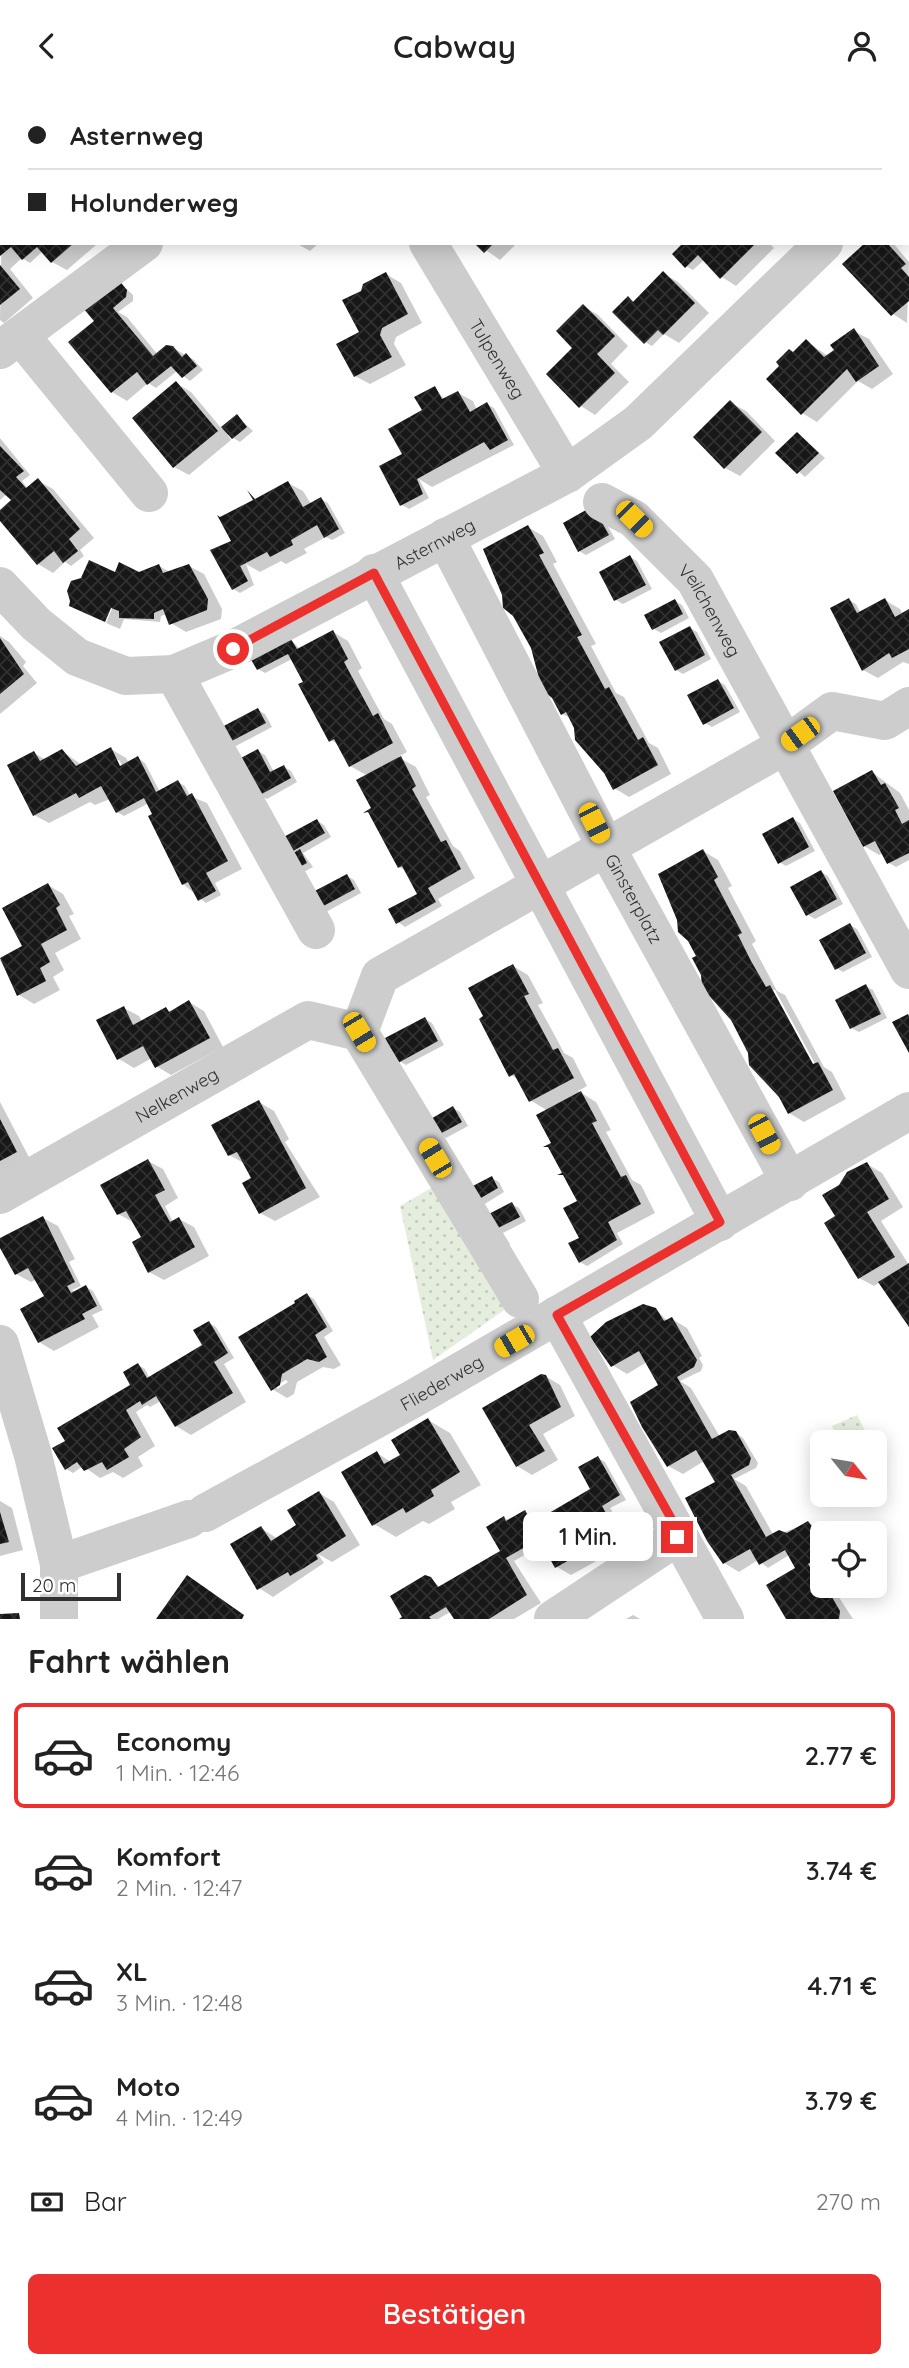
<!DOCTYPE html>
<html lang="de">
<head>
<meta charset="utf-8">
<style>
	body { margin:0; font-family:Quicksand,sans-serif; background:#f2f2f2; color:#222; height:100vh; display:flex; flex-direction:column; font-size:26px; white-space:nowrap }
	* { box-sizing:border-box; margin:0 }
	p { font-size:23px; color:#767676 }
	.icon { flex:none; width:38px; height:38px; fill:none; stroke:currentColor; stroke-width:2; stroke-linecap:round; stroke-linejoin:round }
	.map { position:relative; height:1528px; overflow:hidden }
	.drawer { display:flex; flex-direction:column; background:#fff; flex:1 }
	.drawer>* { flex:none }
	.hud { position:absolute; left:0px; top:0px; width:910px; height:154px; box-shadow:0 4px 18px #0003; display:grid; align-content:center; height:154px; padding:0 28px; background:#fff }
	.needle { width:46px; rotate:120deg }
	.buttons { position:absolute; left:810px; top:1339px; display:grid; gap:14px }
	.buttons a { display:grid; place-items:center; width:77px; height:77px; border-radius:10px; background:#fff; box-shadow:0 4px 18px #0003; font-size:35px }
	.scale { position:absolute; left:21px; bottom:18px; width:100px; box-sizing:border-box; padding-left:7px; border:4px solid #303030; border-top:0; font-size:19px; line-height:24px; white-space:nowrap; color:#303030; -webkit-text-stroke:5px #fff; paint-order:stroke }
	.end { position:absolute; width:32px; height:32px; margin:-16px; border:9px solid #eb302e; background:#fff; box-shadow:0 0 0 4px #fff }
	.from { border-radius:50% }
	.bubble { position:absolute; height:49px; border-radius:10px; background:#fff; box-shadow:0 4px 18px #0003; font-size:23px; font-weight:600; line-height:49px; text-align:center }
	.car { position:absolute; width:21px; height:42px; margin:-21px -10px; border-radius:9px; box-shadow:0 0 5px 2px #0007; background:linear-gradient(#f5c518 24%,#345 0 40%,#f5c518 0 76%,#345 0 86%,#f5c518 0) }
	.hud b { display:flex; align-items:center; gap:24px; height:66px; font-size:26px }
	.hud b+b { border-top:2px solid #e0e0e0 }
	.hud i { width:18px; height:18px; background:#222 }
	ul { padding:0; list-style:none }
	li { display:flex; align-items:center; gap:21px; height:105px; margin:0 14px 10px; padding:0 14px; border:4px solid transparent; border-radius:10px }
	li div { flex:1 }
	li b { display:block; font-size:26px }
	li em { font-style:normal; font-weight:600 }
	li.current { border-color:#eb302e }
	li>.icon { width:63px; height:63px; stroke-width:1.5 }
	h2 { padding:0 28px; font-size:32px; line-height:84px }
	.pay { display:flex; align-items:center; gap:18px; height:77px; padding:0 28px; font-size:26px }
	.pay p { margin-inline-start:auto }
	.button { display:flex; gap:14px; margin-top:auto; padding:14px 28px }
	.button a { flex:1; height:80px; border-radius:10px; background:#eb302e; color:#fff; font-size:28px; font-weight:600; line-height:80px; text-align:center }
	header { display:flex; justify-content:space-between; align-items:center; height:91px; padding:0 28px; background:#fff; font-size:32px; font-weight:600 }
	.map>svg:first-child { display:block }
	.park { fill:url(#park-dots) }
	.shadow { fill:#0003; fill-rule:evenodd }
	.building { fill:url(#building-cross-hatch) }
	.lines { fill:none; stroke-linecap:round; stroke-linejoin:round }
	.minor { stroke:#cdcdcd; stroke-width:38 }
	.route { stroke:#eb302e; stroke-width:9 }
	.labels { text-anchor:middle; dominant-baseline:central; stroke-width:7; stroke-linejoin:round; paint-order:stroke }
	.street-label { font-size:18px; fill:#303030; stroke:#fff }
</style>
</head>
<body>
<header><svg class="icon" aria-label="back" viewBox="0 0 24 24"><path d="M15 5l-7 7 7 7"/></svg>Cabway<svg class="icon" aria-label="person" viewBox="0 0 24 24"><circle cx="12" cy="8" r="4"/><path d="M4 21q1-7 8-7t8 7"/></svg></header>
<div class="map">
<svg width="909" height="1528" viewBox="0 0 909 1528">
	<defs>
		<pattern id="park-dots" width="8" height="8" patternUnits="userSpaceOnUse" patternTransform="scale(1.75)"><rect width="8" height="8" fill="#e5eede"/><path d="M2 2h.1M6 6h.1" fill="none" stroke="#c5ccbf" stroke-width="1.8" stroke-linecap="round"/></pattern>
		<pattern id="building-cross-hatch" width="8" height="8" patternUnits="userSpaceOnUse" patternTransform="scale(1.75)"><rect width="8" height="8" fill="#171717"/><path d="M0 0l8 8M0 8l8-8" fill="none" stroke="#303030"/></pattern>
	</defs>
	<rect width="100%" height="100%" fill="#fff"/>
	<!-- park -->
	<path class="park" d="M447 1088 520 1208 433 1269 400 1115Z
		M857 1324 871 1351H838L832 1335Z"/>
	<!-- shadow -->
	<path class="shadow" d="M389 0H425L387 2Z
		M445 0H496L494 2Z
		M612 0H670L668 2Z
		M812 0H842L844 2H814Z
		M877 0H909V22L908 2H875Z
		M0 38 2 40 0 67Z
		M2 129V152L96 154 67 179 52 171 43 160 30 172 22 167 10 178 33 207 4 232 0 229Z
		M296 152H319L310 160Z
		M476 152H517L500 169Z
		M689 152H769L774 157 736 195 722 186 704 169 693 179 686 175Z
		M868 152H893L909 171 907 232 893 223Z
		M386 183 401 192 422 232 396 246 394 253 406 274 370 293 355 285 361 242 362 201Z
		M664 183 678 191 709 222 679 252 664 243 652 255 645 251 628 207 635 211Z
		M118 190 133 204V210L118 221 127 226 158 264 173 257 194 269 203 279 190 290 177 280 156 297 148 292 127 310 112 301 96 230Z
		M583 215 598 224 628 255 611 273 629 291 595 324 581 315 574 257Z
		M854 240 869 248 893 283 872 298 858 290 817 331 802 322 794 263 806 250 828 265Z
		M176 292 191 301 222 338 237 325 253 340 240 351 227 343 231 349 189 384 174 376Z
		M435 297 445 309 458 302 473 310 477 319 487 313 494 317 514 354 432 396 419 388 429 407 409 418 402 414V365L428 318Z
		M731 312 746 320 775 350 740 385 725 377Z
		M798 343 825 367 805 386 778 362Z
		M0 347 30 384 22 390 28 398 38 390 53 398 94 447 80 459 84 465 71 475 65 471 53 482 38 473 0 427V421L14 409 8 402 0 409Z
		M288 392 303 400 311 413 321 408 328 412 345 442 332 449 326 446 304 458 307 462 286 473 281 470 260 481 246 473 254 494 240 502 233 498 234 451Z
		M600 421 615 448 586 464 579 460Z
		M528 436 543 445 557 471 553 473 596 553 591 555 616 602 624 606 649 652 658 657 671 683 629 706 614 697 571 627 562 623Z
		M630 466 637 470 652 498 623 513 616 509Z
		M159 475 170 481 189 475 204 483 222 518 221 528 186 541 171 532 167 523 161 525 160 531 124 528 120 538 106 532 126 485H123L103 530 86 522 115 483 138 482Z
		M849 509 856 513 861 523 885 509 900 518 903 524 909 520V573L903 571 878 587 863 579Z
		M675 510 682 514 689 527 661 542 654 538Z
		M690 537 697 541 711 568 683 583 676 579Z
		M333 541 348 550 362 577 358 580 384 628 392 633 407 661 398 666 416 676 430 704 426 706 453 755 460 760 475 787 438 808 442 815 405 836 398 831 419 803 407 780 399 776 373 718 368 685 350 675 339 654 331 649 292 568 265 582 258 578 289 547 300 558Z
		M0 545 9 551 26 571 23 575 37 592 0 623Z
		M718 590 725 594 740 621 712 636 705 632Z
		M258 619 265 623 272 636 234 656 227 652Z
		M111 658 126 667 129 672 138 667 145 672 160 701 178 691 185 695 190 705 207 712 242 778 215 792 221 804 206 812 183 793 149 712 124 725 117 721 110 708 95 714 90 711 49 732 34 724V662L46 669 62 660 82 674ZM115 669H119L123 676H119Z
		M258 660 265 664 274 681 284 676 291 680 297 691 267 708 259 704Z
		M872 681 900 702 909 719V769L896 776 889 772 883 762 879 764 864 755Z
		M793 728 800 732 815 760 786 775 779 771Z
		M317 730 324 734 331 746 303 762 313 776 302 782 287 762Z
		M703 760 718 769 732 795 728 797 756 850 752 853 777 900 785 904 824 976 832 981 846 1008 804 1031 789 1022 750 961 699 865ZM771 899H775L819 980 816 982Z
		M821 781 828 785 843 813 815 828 808 824 793 797Z
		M347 785 354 789 361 802 324 822 317 818Z
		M48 794 63 803 74 823 69 825 81 848 55 862 64 879 53 886 60 899 34 913 19 904 0 869 24 856Z
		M850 834 857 838 872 866 843 881 836 877Z
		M513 875 528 884 543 912 538 914 554 943 564 962 573 967 587 995 578 1000 596 1011 611 1039 606 1041 632 1089 641 1094 655 1122 617 1142 623 1153 587 1175 580 1171V1111L538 1025 548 1020 530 1009 519 989 511 984Z
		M865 895 873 899 887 927 859 941 851 937Z
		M189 911 204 920 223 956 171 984 156 975 152 967 134 977 119 968 124 917 139 925 142 931 166 918 171 921Z
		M425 928 432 932 444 954 406 974 399 970Z
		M0 1011 31 1070 0 1083Z
		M259 1011 274 1020 289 1048 285 1051 320 1106 275 1130 260 1122 254 1088 244 1072 229 1064Z
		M453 1017 460 1021 468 1035 446 1047 439 1043Z
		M148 1070 163 1078 178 1107 165 1115 173 1131 179 1128 194 1136 209 1165 164 1189 149 1181 144 1146 133 1131 118 1123Z
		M867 1073 882 1082 903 1116 881 1130 909 1174V1233L902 1227 880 1191 874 1195 859 1187 838 1126 841 1095Z
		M492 1087 499 1091 504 1101 483 1114 475 1110Z
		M512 1113 519 1117 526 1130 503 1142 510 1153 504 1157 483 1128Z
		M43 1127 58 1135 75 1168 69 1171 81 1195 72 1199 76 1201 86 1196 93 1200 103 1219 92 1224 99 1236 54 1260 39 1251 46 1206 37 1188 31 1191 16 1183 0 1153V1149Z
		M307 1204 314 1208 333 1240 324 1246 341 1274 334 1278 323 1276 297 1291 294 1303 287 1307 272 1298ZM286 1289 288 1291 277 1298V1294Z
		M656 1218 668 1231 672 1228 687 1237 702 1265 699 1267 703 1274 701 1280 680 1290 691 1297 720 1346 736 1342 743 1347 758 1372 756 1377 734 1388 746 1395 774 1445 808 1432 815 1436 822 1448V1471L812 1476 821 1481 822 1494H831L853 1528H787L797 1478 789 1464 768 1477 758 1469 739 1481 724 1472 720 1392 704 1370 683 1383 668 1375 663 1295 647 1271 627 1283 612 1274Z
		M209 1232 216 1236 234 1267 224 1273 246 1311 191 1344 176 1335 161 1310 150 1316 147 1314 136 1321 155 1355 138 1366 143 1375 123 1387 113 1381 100 1387 83 1375 73 1382 66 1378 65 1352 132 1295 138 1274 145 1278 150 1288 206 1255Z
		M545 1285 560 1294 575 1325 543 1343 558 1369 532 1384 517 1375 484 1317Z
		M428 1329 450 1342 481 1394 451 1411 455 1418 429 1433 423 1430 396 1446 374 1433 377 1362 391 1371 402 1365Z
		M598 1367 605 1371 626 1409 610 1417 631 1451 571 1484 557 1476 542 1454 514 1470 541 1512 514 1528H456L452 1520 438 1528H401L431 1488 441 1497 500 1462 508 1467 488 1436 525 1421 535 1432 590 1400Z
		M319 1402 334 1411 360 1454 332 1471 318 1463 324 1472 273 1506 259 1497 261 1437 278 1448 296 1436Z
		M0 1410 12 1417 23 1459 0 1465Z
		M633 1524 640 1528H626Z"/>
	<!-- building -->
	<path class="building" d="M0 152H74L51 172 37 156 22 169 11 156 0 165Z
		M474 152H494L484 162Z
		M683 152H756L720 188 698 164 685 177 672 163Z
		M865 152H887L906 173 901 177 909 186V210L891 225 842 173Z
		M0 174 20 198 0 214Z
		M663 180 695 212 663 244 658 239 644 253 612 221 628 205 633 211Z
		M386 181 408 223 382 237 380 244 392 266 354 286 336 253 359 241 342 209 361 200 363 193Z
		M118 188 127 199 126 206 113 217 153 265 166 254 173 255 182 266 186 262 197 275 182 287 171 275 147 294 137 281 111 302 68 251 94 230 83 217Z
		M583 213 615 245 597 263 615 282 579 317 546 283 572 257 556 240Z
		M854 237 879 275 856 291 847 278 801 324 766 288 779 275 776 271 789 258 793 261 806 248 824 266 834 259 830 254Z
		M176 290 218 340 173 377 132 327Z
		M435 295 442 308 458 300 470 321 487 311 508 349 490 359 484 351 417 388 423 403 400 415 379 375 402 363 388 338 422 319 414 306Z
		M730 309 762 341 724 378 693 346Z
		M237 323 247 336 232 348 221 336Z
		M797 341 819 362 797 383 775 362Z
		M0 355 24 380 16 386 26 397 38 387 80 438 69 448 78 460 63 472 54 460 37 474 0 430V419L11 409 0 399Z
		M288 390 303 416 321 406 339 438 324 447 317 434 291 449 293 454 270 466 267 461 240 475 248 490 232 499 210 459 231 450 217 424 220 426 253 409 247 399 255 408Z
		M593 415 609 444 578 461 563 432Z
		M528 434 544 462 539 464 582 544 577 546 605 598 609 596 638 649 643 646 658 674 613 699 604 682 575 649 574 637 566 621 561 624 552 607 542 599 531 557 513 525 503 517 502 504 483 458Z
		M630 464 646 494 614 510 599 481Z
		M89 469 115 481 119 471 139 481 159 473 163 482 189 473 208 508 207 519 169 534 163 518 154 522V528L119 527V520L111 517 105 531 69 515 70 510 67 500 71 490 81 487Z
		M849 507 857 522 885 507 895 526 909 518V558L892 567 889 562 862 580 830 517Z
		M675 508 683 523 652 539 644 524Z
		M690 535 705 564 675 580 659 551Z
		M333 539 348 568 344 571 359 599 373 625 378 622 393 652 349 676 334 648 329 651 298 593 303 591 288 563 257 579 250 567 289 545 297 558Z
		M0 547 24 583 0 603Z
		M718 588 734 617 703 634 687 604Z
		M258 617 266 632 226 653 218 638Z
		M111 656 120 675 138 665 156 701 178 689 187 705 192 702 228 770 206 782 216 800 198 810 188 791 182 794 148 725 152 723 144 707 116 722 101 695 79 707 76 702 33 725 7 674 34 660 40 670 62 658 76 675Z
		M258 658 270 681 284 674 291 687 258 705 235 670Z
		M401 665 416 695 412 698 441 751 446 749 461 778 428 797 436 811 396 833 388 818 417 803 402 775 398 777 368 721 363 722 371 717 356 689Z
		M872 679 881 694 885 692 899 717 895 719 902 733 909 729V762L887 773 875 750 863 756 833 700Z
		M793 726 809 756 778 773 762 743Z
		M317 728 325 742 286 764 278 749Z
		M300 758 307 772 294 779 287 766Z
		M703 758 718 786 714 789 742 842 738 844 751 870 766 896 770 894 813 973 818 971 833 999 788 1023 779 1006 749 974 748 962 731 929 702 897 701 884 692 867 696 865 688 850 678 841 677 829 658 783Z
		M821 779 837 808 806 825 790 796Z
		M347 783 355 798 316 819 307 804Z
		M48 792 60 814 56 817 67 839 41 853 50 871 40 877 46 890 17 905 0 867 22 855 2 817Z
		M850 832 866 862 835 879 819 849Z
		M513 873 529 903 524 905 539 933 553 959 558 957 574 987 529 1011 514 983 509 986 479 928 483 925 468 897Z
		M866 893 881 923 850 938 835 909Z
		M189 909 210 947 155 977 143 955 117 969 96 929 124 915 133 934 166 916 169 921Z
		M908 923 909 925V962L892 931Z
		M425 926 438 950 398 972 385 947Z
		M581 1000 597 1030 592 1032 621 1086 626 1084 641 1113 608 1131 617 1149 579 1172 568 1152 579 1147 563 1117 577 1110 563 1084H557L562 1082 548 1056H543L551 1052 536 1024Z
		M259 1009 306 1097 259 1123 242 1092 251 1087 237 1061 228 1065 211 1034Z
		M453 1015 462 1031 438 1044 429 1029Z
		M0 1028 17 1061 0 1070Z
		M148 1068 165 1099 155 1104 162 1117 170 1131 179 1126 195 1156 148 1182 132 1151 141 1146 126 1120 117 1124 100 1094Z
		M867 1071 889 1108 867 1121 895 1166 858 1188 824 1132 835 1125 822 1104 839 1094 847 1081Z
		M492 1085 498 1097 474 1111 467 1098Z
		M512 1111 520 1126 498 1137 481 1127Z
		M43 1125 75 1191 67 1195 71 1202 86 1194 97 1215 82 1223 85 1228 38 1252 20 1218 44 1205 28 1177 15 1184 0 1157V1147Z
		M909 1172V1236L878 1191Z
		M307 1202 327 1236 315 1244 327 1266 319 1271 307 1268 282 1283 280 1294 271 1300 238 1246 295 1212 294 1210Z
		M643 1213 656 1217 664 1230 672 1226 697 1269 694 1276 677 1286 712 1348 729 1339 736 1340 751 1367 749 1374 731 1384 766 1446 779 1439 787 1442 808 1430 816 1441 822 1453V1464L808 1473 813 1481 818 1482 840 1520 839 1528H786L766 1494 795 1477 785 1459 759 1474 750 1458 723 1473 707 1450 685 1407 715 1391 696 1359 667 1376 642 1336 630 1311 658 1294 639 1260 611 1276 590 1246 606 1231Z
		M209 1230 228 1262 214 1271 233 1302 175 1336 156 1305 142 1314 140 1310 126 1319 141 1346 124 1358 129 1366 107 1379 102 1371 84 1380 77 1371 65 1379 52 1357 65 1350 57 1337 130 1294 123 1281 138 1272 147 1287 202 1254 193 1239Z
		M541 1283 546 1284 561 1316 529 1334 545 1360 516 1376 482 1317Z
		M428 1327 460 1381 431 1399 434 1405 406 1422 403 1417 372 1435 341 1381 377 1360 384 1373 400 1364 391 1349Z
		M598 1365 620 1404 602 1415 617 1442 555 1477 539 1448 506 1467 527 1504 489 1528H454L446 1516 429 1526 431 1528H399L402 1526 390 1505 425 1484 431 1486 438 1496 500 1460 486 1436 504 1425 506 1430 525 1419 532 1432 590 1398 578 1376Z
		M319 1400 346 1445 316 1464 318 1468 304 1477 290 1485 288 1481 257 1499 230 1453 261 1435 271 1450 296 1434 287 1419Z
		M0 1421 9 1451 0 1453Z
		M187 1484 244 1524 242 1528H156Z
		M19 1522 20 1528H0V1523Z"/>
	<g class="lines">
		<!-- minor -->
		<g class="minor">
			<path d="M518 2 520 0"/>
			<path d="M908 71 909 70"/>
			<path d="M908 101 909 102"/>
			<path id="s1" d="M428 152 567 383"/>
			<path d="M20 244 149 402"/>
			<path d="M0 259 144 152"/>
			<path id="s2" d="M602 411 634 428 695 489 909 879"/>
			<path id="s3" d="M445 446 606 756 790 1091"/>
			<path d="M374 482 720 1131"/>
			<path id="s4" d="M0 495 36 533 77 566 126 585 174 583 233 558 567 383 638 332 824 152"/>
			<path d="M174 583 316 839"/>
			<path d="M359 941 380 885 784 655 832 620 885 630 909 615"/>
			<path d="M359 941 520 1208"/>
			<path id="s5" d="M0 1104 308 929 359 941"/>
			<path d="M557 1224 725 1528"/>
			<path d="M0 1253 33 1364 59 1473V1528"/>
			<path id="s6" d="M205 1422 411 1309 909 1020"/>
			<path d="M59 1473 189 1428"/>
			<path d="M553 1528 677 1446"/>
		</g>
	</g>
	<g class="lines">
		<!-- route -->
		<path class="route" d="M233 558 374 482 720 1131 557 1224 681 1445 677 1446"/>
	</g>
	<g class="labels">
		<!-- street labels -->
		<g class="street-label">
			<text stroke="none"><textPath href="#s1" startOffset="135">Tulpenweg</textPath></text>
			<text stroke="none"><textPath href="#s4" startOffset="497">Asternweg</textPath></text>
			<text stroke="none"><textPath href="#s2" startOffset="156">Veilchenweg</textPath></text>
			<text stroke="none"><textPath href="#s3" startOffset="408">Ginsterplatz</textPath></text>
			<text stroke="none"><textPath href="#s5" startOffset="203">Nelkenweg</textPath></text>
			<text stroke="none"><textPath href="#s6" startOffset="270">Fliederweg</textPath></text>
		</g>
	</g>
</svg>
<div class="buttons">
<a><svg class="needle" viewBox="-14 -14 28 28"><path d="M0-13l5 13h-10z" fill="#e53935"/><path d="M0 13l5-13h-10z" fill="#767676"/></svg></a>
<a><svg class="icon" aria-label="locate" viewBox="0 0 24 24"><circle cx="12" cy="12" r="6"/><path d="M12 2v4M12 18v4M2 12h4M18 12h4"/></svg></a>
</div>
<div class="scale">20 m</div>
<i class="end from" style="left:233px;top:558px"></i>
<i class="end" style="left:677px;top:1446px"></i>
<div class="bubble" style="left:523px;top:1421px;width:130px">1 Min.</div>
<i class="car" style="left:634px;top:428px;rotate:135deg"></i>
<i class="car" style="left:800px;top:643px;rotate:234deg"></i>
<i class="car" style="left:594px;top:732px;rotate:153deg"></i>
<i class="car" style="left:359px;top:941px;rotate:149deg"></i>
<i class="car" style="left:764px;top:1043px;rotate:152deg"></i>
<i class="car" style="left:435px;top:1067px;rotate:329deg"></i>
<i class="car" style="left:514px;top:1250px;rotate:240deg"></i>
<div class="hud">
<b><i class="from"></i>Asternweg</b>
<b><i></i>Holunderweg</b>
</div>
</div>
<section class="drawer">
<h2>Fahrt wählen</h2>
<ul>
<li class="current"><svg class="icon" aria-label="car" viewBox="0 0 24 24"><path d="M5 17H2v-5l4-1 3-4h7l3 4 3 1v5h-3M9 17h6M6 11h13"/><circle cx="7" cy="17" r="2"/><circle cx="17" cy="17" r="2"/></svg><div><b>Economy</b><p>1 Min. · 12:46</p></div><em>2.77 €</em></li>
<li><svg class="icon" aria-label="car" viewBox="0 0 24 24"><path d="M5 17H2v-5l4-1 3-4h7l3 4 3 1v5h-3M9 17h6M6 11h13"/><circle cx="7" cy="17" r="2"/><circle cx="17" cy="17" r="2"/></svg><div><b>Komfort</b><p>2 Min. · 12:47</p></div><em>3.74 €</em></li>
<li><svg class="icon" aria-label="car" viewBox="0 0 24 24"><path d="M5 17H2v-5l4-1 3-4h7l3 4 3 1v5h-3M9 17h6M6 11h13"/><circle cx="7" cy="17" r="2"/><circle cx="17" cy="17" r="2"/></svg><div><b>XL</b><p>3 Min. · 12:48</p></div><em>4.71 €</em></li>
<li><svg class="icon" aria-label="car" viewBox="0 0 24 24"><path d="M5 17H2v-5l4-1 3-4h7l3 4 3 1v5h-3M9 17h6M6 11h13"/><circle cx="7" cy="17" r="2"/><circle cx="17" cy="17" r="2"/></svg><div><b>Moto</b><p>4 Min. · 12:49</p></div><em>3.79 €</em></li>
</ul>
<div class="pay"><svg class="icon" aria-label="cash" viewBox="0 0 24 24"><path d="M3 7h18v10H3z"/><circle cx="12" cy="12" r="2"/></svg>Bar<p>270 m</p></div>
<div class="button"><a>Bestätigen</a></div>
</section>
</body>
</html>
